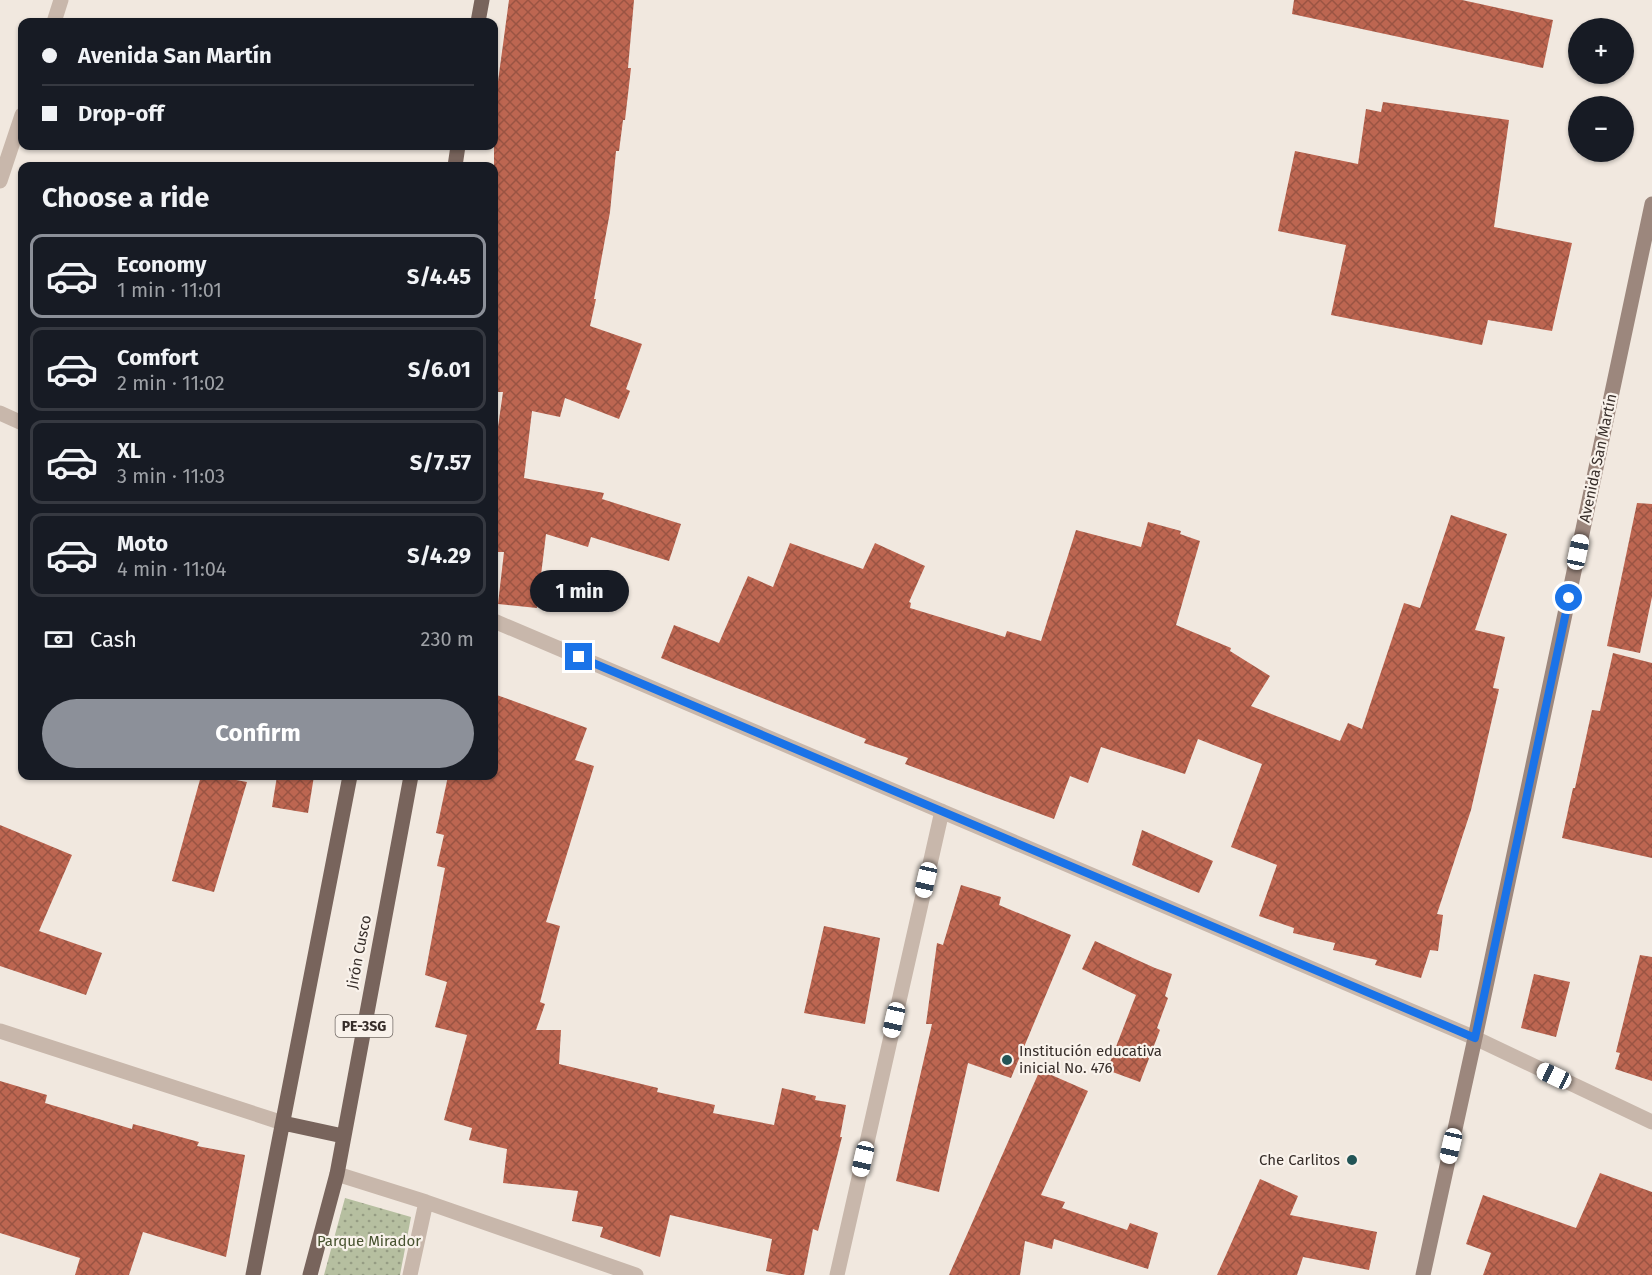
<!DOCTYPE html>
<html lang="en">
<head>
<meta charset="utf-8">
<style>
	body { margin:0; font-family:"Fira Sans",sans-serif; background:#20242c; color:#f1f3f6; height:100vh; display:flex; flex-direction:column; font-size:22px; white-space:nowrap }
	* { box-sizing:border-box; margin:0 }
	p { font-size:20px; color:#9ea1a6 }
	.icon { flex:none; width:33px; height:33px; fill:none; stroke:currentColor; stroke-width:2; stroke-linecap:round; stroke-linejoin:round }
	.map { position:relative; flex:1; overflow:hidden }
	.details { position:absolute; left:18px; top:162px; width:480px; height:618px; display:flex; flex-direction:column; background:#171b24; border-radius:12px; box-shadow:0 2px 4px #0004 }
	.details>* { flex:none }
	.guide { position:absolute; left:18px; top:18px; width:480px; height:132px; border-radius:12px; box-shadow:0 2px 4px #0004; display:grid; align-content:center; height:132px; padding:0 24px; background:#171b24 }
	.controls { position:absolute; left:1568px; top:18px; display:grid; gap:12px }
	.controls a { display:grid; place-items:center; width:66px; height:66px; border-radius:50%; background:#171b24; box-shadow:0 2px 4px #0004; font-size:30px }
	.end { position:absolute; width:27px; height:27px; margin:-14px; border:8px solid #1a73e8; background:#fff; box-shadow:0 0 0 3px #fff }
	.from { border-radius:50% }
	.bubble { position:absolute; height:42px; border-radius:21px; background:#171b24; box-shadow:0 2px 4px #0004; font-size:20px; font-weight:700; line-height:42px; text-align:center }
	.car { position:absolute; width:18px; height:36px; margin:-18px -9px; border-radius:8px; box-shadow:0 0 4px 2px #0007; background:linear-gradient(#fff 24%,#345 0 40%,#fff 0 76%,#345 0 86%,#fff 0) }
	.guide b { display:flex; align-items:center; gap:21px; height:57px; font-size:22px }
	.guide b+b { border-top:2px solid #363941 }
	.guide i { width:15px; height:15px; background:#f1f3f6 }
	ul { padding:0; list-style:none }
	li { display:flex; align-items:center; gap:18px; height:84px; margin:0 12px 9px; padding:0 12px; border:3px solid #363941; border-radius:12px }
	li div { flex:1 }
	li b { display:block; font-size:22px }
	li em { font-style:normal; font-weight:700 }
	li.active { border-color:#8c9099 }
	li>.icon { width:54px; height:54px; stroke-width:1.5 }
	h2 { padding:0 24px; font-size:27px; line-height:72px }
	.pay { display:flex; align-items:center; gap:15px; height:66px; padding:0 24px; font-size:22px }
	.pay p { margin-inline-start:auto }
	.primary-button { display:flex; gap:12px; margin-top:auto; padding:12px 24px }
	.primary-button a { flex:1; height:69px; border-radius:36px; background:#8c9099; color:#fff; font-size:24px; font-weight:700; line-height:69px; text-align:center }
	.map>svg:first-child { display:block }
	.park { fill:url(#park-dots) }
	.building { fill:url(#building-cross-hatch) }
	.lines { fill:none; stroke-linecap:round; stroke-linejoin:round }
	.street { stroke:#c8b7ab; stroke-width:15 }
	.secondary { stroke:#9c877d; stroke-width:15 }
	.primary { stroke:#78645c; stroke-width:15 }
	.route { stroke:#1a73e8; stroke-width:8 }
	.poi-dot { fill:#225456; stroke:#f9f2eb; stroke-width:2 }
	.labels { text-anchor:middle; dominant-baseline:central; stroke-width:4.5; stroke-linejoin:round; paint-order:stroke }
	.shield { fill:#f9f2eb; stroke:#716964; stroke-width:1.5 }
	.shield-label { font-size:14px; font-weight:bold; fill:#372e2a }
	.street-label { font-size:15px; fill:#372e2a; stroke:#f9f2eb }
	.poi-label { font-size:15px; fill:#372e2a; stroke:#f9f2eb; text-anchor:start }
	.park-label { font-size:15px; fill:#485330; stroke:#f9f2eb }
</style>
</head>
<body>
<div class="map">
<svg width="1652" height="1275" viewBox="0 0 1652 1275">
	<defs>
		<pattern id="park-dots" width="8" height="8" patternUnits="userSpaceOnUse" patternTransform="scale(1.5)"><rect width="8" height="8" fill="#b6bfa0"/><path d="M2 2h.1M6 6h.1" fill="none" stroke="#959c83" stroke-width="1.8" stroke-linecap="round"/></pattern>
		<pattern id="building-cross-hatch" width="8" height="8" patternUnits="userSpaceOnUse" patternTransform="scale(1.5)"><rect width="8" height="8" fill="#bd6651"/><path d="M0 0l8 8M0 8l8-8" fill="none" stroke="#9a5443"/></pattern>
	</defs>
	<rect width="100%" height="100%" fill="#f1e8df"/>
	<!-- park -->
	<path class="park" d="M345 1198 411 1217 400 1275H324Z"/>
	<!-- building -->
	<path class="building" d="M509 0H634L628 68H631L625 120H623L619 151H616L610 212 594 299H596L590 326 642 344 626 389 630 391 619 419 565 398 560 417 532 411 524 478 604 493 602 499 681 524 669 561 591 537 588 547 546 534 537 608 498 604 504 552H494V455L503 392H494V111Z
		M1294 0H1462L1553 20 1543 68 1292 14Z
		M1383 102 1509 120 1494 227 1572 243 1552 331 1488 320 1482 345 1331 315 1346 245 1278 231 1295 151 1358 164 1366 109 1381 112Z
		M1637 503 1652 504V597L1640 653 1607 646Z
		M1451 515 1507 534 1475 630 1505 637 1493 688 1499 689 1471 810 1437 914 1443 915 1438 951 1430 950 1421 978 1375 965 1377 960 1333 950 1335 943 1293 933 1294 928 1259 916 1277 865 1231 847 1262 764 1198 739 1185 774 1101 747 1088 783 1070 776 1054 819 905 764 908 758 864 743 866 739 661 658 674 625 719 643 748 576 773 587 790 543 863 569 875 543 925 566 909 602 911 603 910 608 1005 637 1007 631 1041 641 1076 530 1141 547 1148 522 1181 531 1180 534 1200 541 1176 625 1231 648 1230 651 1270 676 1251 706 1340 741 1348 723 1362 729 1404 603 1420 608Z
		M1613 653 1652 663V858L1562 838 1573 788H1575L1592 710 1600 711Z
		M494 694 587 728 575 760 594 766 546 922 560 926 540 1002 545 1004 536 1030H561L559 1064 658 1088 657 1092 715 1105 713 1113 774 1125 782 1088 816 1096 815 1100 846 1105 840 1137H842L818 1231 813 1229 804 1275H787L766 1271 772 1239 670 1215 660 1257 600 1237 603 1227 572 1221 578 1191 503 1183 507 1149 469 1140 472 1128 444 1120 467 1035 435 1027 447 982 425 975 445 868 437 866 444 835 436 833 448 776H494Z
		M201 776H214L247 782 214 892 172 881Z
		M277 776H314L308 813 272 807Z
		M0 825 72 855 39 931 102 953 86 995 0 966Z
		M1142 830 1213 861 1199 893 1132 865Z
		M961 885 1001 897 999 905 1071 935 1011 1078 968 1063 939 1192 896 1181 932 1024H926L937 943 943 945Z
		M824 926 880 938 865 1024 804 1013Z
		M1095 941 1155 968 1172 974 1165 996 1168 998 1157 1028 1160 1030 1140 1082 1107 1070 1136 995 1082 969Z
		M1640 955 1652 957V1081L1615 1069 1620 1053 1616 1052Z
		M1534 974 1570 982 1556 1037 1521 1028Z
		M1040 1070 1088 1091 1041 1195 1065 1202 1062 1208 1127 1230 1130 1223 1158 1233 1148 1269 1054 1239 1052 1249 1025 1241 1020 1275H949Z
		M0 1081 47 1095 45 1103 132 1129 133 1124 199 1142 197 1146 245 1155 226 1257 143 1232 129 1275H75L80 1258 0 1233Z
		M1600 1173 1652 1192V1275H1483L1491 1253 1466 1244 1483 1195 1576 1228Z
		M1260 1179 1298 1196 1290 1215 1377 1232 1369 1270 1303 1257 1297 1275H1217Z"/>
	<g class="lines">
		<!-- street -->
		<path class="street" d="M54 22 61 0
			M0 181 22 115
			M0 413 22 423
			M494 621 1475 1038 1652 1122
			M0 1031 283 1123
			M337 1174 426 1202 636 1275
			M410 1275 426 1202
			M837 1275 942 811"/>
		<!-- secondary -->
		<path class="secondary" d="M1423 1275 1475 1038 1652 204"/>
		<!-- primary -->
		<path class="primary" d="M478 22 482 0
			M455 166 458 146
			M283 1123 343 1136
			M253 1275 350 776
			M310 1275 337 1174 411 776"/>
	</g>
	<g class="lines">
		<!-- route -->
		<path class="route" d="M579 657 1475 1038 1569 598"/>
	</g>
	<!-- markers -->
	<g class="poi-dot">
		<circle cx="1007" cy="1060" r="6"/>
		<circle cx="1352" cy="1160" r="6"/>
	</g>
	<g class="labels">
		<!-- shield labels -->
		<rect class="shield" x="335.5" y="1015" width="57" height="22" rx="4.5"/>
		<g class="shield-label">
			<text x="364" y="1026">PE-3SG</text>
		</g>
		<!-- street labels -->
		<g class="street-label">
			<text transform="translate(1598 458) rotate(-78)">Avenida San Martín</text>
			<text transform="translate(359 952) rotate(-79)">Jirón Cusco</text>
		</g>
		<!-- poi labels -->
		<g class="poi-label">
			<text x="1019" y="1051">Institución educativa<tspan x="1019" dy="17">inicial No. 476</tspan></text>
			<text x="1340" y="1160" text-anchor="end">Che Carlitos</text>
		</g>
		<!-- park labels -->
		<g class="park-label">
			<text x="369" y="1241">Parque Mirador</text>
		</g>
	</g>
</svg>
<div class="controls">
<a>+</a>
<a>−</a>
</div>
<i class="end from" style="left:1569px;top:598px"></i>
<i class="end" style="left:579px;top:657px"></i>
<div class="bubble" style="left:530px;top:570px;width:99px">1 min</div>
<i class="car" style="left:1578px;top:552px;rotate:12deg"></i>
<i class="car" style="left:926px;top:880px;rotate:193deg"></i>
<i class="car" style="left:894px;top:1020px;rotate:193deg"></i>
<i class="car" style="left:1554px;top:1076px;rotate:295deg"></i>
<i class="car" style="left:1451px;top:1146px;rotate:193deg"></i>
<i class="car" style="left:863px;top:1159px;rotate:193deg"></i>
<div class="guide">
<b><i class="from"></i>Avenida San Martín</b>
<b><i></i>Drop-off</b>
</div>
<section class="details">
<h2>Choose a ride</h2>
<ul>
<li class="active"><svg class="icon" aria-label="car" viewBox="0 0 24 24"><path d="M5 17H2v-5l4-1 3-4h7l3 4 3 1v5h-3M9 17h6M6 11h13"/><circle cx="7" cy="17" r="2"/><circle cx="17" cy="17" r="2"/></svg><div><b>Economy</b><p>1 min · 11:01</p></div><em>S/4.45</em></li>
<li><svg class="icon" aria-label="car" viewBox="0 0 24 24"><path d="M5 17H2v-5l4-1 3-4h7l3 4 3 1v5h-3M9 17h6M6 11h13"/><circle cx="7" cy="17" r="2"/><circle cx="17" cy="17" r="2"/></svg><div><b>Comfort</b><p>2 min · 11:02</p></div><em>S/6.01</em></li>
<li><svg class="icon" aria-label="car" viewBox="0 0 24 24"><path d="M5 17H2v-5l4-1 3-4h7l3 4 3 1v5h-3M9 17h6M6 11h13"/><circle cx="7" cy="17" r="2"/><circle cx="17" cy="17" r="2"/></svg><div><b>XL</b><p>3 min · 11:03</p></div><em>S/7.57</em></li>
<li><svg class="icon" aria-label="car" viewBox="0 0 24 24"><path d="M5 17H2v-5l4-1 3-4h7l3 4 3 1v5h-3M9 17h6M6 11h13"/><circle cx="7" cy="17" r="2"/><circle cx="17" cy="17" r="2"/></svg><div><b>Moto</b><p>4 min · 11:04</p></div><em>S/4.29</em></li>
</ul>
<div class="pay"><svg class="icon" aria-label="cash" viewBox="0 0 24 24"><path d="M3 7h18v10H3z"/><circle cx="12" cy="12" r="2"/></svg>Cash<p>230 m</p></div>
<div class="primary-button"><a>Confirm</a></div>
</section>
</div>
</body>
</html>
